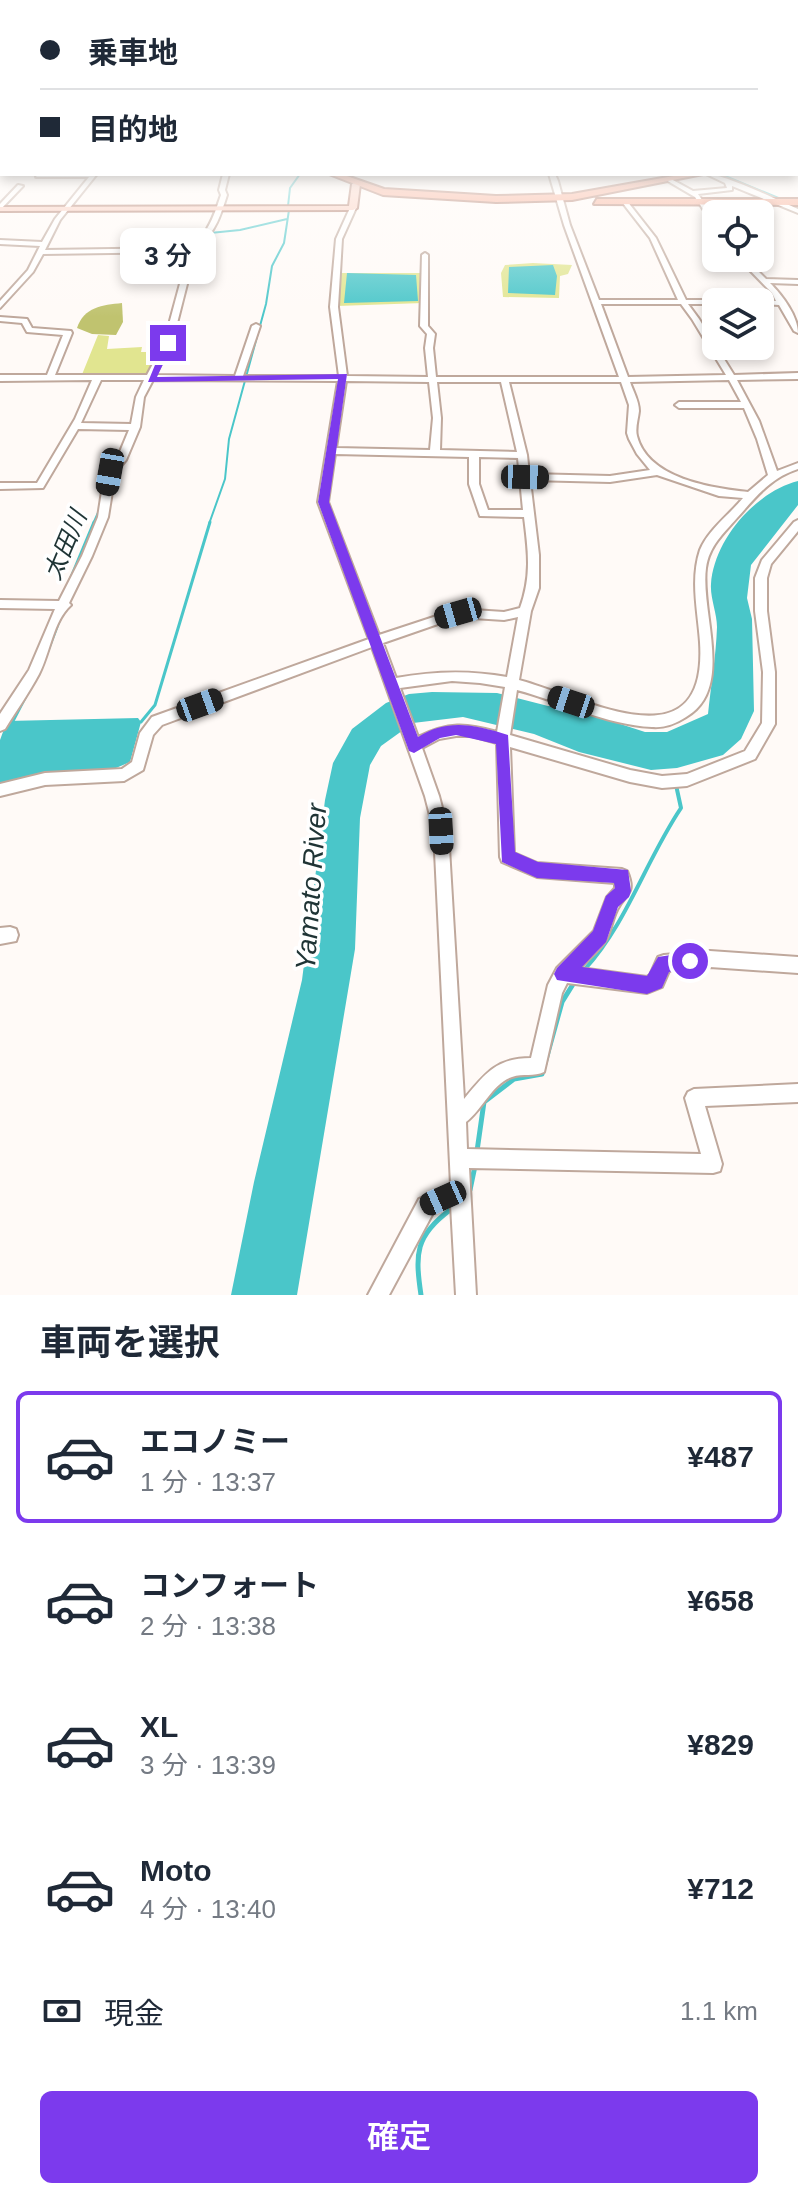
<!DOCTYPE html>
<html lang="ja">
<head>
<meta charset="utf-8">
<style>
	body { margin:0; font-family:Helvetica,"Noto Sans JP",sans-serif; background:#f2f2f3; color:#1f2937; height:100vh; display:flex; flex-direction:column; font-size:30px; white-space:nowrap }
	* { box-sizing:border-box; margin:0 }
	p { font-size:26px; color:#747a83 }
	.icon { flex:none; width:44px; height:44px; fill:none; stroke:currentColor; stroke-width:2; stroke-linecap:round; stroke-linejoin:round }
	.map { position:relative; height:1295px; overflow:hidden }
	.side { display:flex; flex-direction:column; background:#fff; flex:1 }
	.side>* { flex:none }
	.hud { position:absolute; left:0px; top:0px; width:798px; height:176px; box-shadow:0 4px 12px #0003; display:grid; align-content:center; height:176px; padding:0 40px; background:#fff }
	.buttons { position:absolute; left:702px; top:200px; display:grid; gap:16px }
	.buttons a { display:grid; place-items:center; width:72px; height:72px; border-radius:12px; background:#fff; box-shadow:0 4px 12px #0003; font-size:40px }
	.end { position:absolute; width:36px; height:36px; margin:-18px; border:10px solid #7c3aed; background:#fff; box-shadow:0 0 0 4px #fff }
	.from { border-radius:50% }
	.bubble { position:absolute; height:56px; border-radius:12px; background:#fff; box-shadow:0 4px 12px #0003; font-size:26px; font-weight:600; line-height:56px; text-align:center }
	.car { position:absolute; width:24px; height:48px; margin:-24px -12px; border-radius:10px; box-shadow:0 0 6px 2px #0007; background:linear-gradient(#222 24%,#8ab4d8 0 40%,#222 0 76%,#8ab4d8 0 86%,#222 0) }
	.hud b { display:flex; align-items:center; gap:28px; height:76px; font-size:30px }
	.hud b+b { border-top:2px solid #e0e1e3 }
	.hud i { width:20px; height:20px; background:#1f2937 }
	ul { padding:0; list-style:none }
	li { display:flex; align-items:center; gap:24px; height:132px; margin:0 16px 12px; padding:0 24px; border:4px solid transparent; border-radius:12px }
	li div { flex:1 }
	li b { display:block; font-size:30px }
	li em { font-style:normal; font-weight:600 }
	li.selected { border-color:#7c3aed }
	li>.icon { width:72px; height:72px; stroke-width:1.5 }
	h2 { padding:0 40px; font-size:36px; line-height:96px }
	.pay { display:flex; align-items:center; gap:20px; height:88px; padding:0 40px; font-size:30px }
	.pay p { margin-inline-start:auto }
	.cta { display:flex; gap:16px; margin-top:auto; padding:16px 40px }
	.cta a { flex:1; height:92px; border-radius:12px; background:#7c3aed; color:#fff; font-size:32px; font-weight:600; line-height:92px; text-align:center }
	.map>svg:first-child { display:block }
	.green { fill:#e1e590 }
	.forest { fill:#c0c36f }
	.water { fill:#4ac6c9 }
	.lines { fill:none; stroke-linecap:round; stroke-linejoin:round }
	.stream-far3 { stroke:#4ac6c9; stroke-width:2 }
	.stream-far2 { stroke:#4ac6c9; stroke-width:3 }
	.stream-far1 { stroke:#4ac6c9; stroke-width:4 }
	.stream { stroke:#4ac6c9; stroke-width:5 }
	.river { fill:#4ac6c9; fill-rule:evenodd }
	.minor-casing { stroke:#bfa89c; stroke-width:4 }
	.major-casing { stroke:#ac7563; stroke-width:4 }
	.highway-casing { stroke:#ac7563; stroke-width:4 }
	.minor { fill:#fff; fill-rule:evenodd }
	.major { fill:#facaba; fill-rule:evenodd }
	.highway { fill:#f6a68c; fill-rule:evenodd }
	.route { fill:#7c3aed }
	.labels { text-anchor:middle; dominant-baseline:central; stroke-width:7; stroke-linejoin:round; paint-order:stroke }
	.water-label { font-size:24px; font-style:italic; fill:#1f3435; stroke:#fff }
	.near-water-label { font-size:28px; font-style:italic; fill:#1f3435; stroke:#fff }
</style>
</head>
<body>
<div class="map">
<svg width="798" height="1295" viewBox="0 0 798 1295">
	<rect width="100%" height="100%" fill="#fffaf7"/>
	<!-- green -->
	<path class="green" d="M533 263 572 265 568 274 560 276 559 298 503 297 501 273 505 265Z
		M340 273H423V303L337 306Z
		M98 335 109 336 107 349 142 347 141 352H162L150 378 81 377Z"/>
	<!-- forest -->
	<path class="forest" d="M122 303 123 322 116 335 92 334 77 328C84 307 102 305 122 303Z"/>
	<!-- water -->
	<path class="water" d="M553 265 557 276 555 295 508 293 509 267Z
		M347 273 416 275 418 301 344 303Z
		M798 481V505L751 565 747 598 752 619 754 711 741 739 723 755 677 768 651 770 579 752 534 734 463 717 413 723 381 746 370 765 360 818 355 949 297 1295H231L254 1182 302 980 325 800 333 763 352 729 386 703 409 694 432 692 497 693 548 706H565L645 732H667L708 714C711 685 716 656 717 627 717 613 710 598 711 584 714 540 755 492 798 481Z
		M138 718 141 722 130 762 116 768 49 773 0 786V740L7 721Z"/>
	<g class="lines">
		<!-- stream-far3 -->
		<path class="stream-far3" d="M288 206 290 188 300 174
			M210 233 240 230 287 219
			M192 268 198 261 196 246
			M124 442 132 419
			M93 524 100 508
			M209 524 225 479 229 439 266 304 272 266 284 243 289 210"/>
		<!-- stream-far2 -->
		<path class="stream-far2" d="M69 582 94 522
			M44 661 63 611
			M13 721 26 696
			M141 722 155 705 210 522"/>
		<!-- stream-far1 -->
		<path class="stream-far1" d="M585 969C627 923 646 860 681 808L676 785"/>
		<!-- stream -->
		<path class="stream" d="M477 1151 484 1102 514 1079 542 1074 562 1002 575 981
			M470 1190 475 1166
			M421 1295C415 1254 415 1236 450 1210"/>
		<!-- river -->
		<path class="river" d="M712 174H723L798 205V210Z"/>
		<!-- minor casing -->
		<g class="minor-casing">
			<path id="minor" d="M2 141V145L0 146V142Z
				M796 143 798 144V149L796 148Z
				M38 174H97L60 220 45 250 181 248C207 241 213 218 221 195L219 190 223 174H229L225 190 227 195C221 214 216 231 200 245L204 261 188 280 172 343 155 375 235 376 252 326 256 324 260 326 243 376H339L330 307 336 239 350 208 353 206 356 208 342 239 338 307 347 376 428 377 425 348 427 334 420 326 422 255 425 253 428 255V326L435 334 433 348 436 377H619L564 225 549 174H555L558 181 570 225 599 300H678L650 238 622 202 627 201 656 238 686 300H716L720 302H716V304H688L699 319 734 375 798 373V379L737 380 759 421 777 471 798 463V469C770 478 756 497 737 518 723 534 709 546 706 568 700 612 735 689 686 717 675 724 665 728 652 727 606 725 562 702 517 690L510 735 630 770 662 776 687 774 745 751 762 723 763 672 755 611V578L762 560 794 522 798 520V531L771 564 767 578V611L775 672V724L755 759 687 786 662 788 630 782 510 747 514 853 537 863 622 869 627 871C637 895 625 893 617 910 612 920 611 931 606 940 600 950 588 959 580 968L647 977 650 975 658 957 664 955 710 951 798 957V973L710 967 669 971 662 987 647 993 567 983 562 993 544 1072C534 1077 523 1073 512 1077 493 1083 482 1110 466 1122L467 1149 701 1154 685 1098 688 1092 694 1089 798 1084V1102L705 1106 722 1164 720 1171 713 1173 469 1168 476 1295H456L451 1205 433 1213 389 1295H368L419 1199 451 1185 434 831 425 796 372 647 162 725 153 735 143 770 124 781 45 785 0 796V784L45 773 122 769 132 762 140 733 152 717 369 639 318 502 338 381 153 380 144 397 140 427 126 460 115 473 108 517 92 556 69 603 71 605C53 621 50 653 39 674 29 693 16 711 5 729L0 731V714L29 670 55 609 0 608V600L59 601 82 556 98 517 105 472 117 459 129 430 78 429 43 488 0 489V483H37L75 419 92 380 0 381V375H47L63 335 27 332 22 323 0 321V317L27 319 32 328 71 331 72 333 55 375H147L164 343 181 280 198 261 195 248 181 252 43 254 33 272 0 308V301L28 270 40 246 0 244V240L42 242 55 219 89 177H36ZM601 304H681L692 319 726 375 628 377ZM101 380H144L136 397 131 424 81 423ZM729 380 741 402H679L675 405 679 408H744L757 439 768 475 748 492C712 488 648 479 637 436 635 428 638 420 639 411 639 401 633 391 630 382ZM346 381 429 382 433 418 430 450 336 448ZM437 382H501L517 452 440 450 441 418ZM509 382H621L629 405 627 433 629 439 637 454 650 470 610 476 529 474 527 455ZM335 454 469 457V484L480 516 524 517C528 550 532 575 520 608L504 612 458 609 379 635 328 502ZM479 457 518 458 523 510H488L479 484ZM657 475 719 496 743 498C729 515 708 530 700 550 690 580 698 612 700 642 708 768 586 698 519 680L531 611 539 588V555L530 480 610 482ZM458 617 504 620 518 617 507 677C469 670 434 671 396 678L383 643ZM452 681 480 683 505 687 497 732C466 723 448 722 418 737L400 688ZM456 736H472L497 743 500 857 502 862 537 877 615 883V888L607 897 594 931 557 968 548 985 531 1058C496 1058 485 1074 464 1099L448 831 439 796 422 748 439 739Z
				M706 174C725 174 777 200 798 209V213L732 186V190L698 194 716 220V227L714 226 695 197 666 180 671 179 693 191 727 188 725 183Z
				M18 185 23 186 0 210V204Z
				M738 258H745L766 279 798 280V284L770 283C782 295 798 316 798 333L794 331 779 305 760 304V302H756L760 300 776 301 772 293Z
				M10 927 16 929 18 935 16 941 0 944V928Z"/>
		</g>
		<!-- major casing -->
		<g class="major-casing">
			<path id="major" d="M356 182 360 184 357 208 353 210 0 211V207L349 206 352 184Z"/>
		</g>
		<!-- highway casing -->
		<g class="highway-casing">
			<path id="highway" d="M796 153H798V157H796Z
				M329 174H341L384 189 496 196 572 194 685 174H703L572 200 496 202 383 195Z
				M597 199H798V205L594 204Z"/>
		</g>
		<!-- minor -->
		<use href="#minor" class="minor"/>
		<!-- major -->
		<use href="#major" class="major"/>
		<!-- highway -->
		<use href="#highway" class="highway"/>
	</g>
	<!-- sky -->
	<linearGradient id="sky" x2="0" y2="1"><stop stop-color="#69bbdc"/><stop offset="0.43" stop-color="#fffdfb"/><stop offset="1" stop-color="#fffdfb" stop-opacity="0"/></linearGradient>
	<rect width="798" height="317" fill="url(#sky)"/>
	<!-- route -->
	<path class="route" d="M168 340 173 343 157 377 347 374 329 502 418 737C448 718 476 725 508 735L515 852 538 862 628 870 631 891 629 897 618 907 606 942 582 967 647 976 658 957 690 952 697 955 699 961 697 967 669 972 662 988 647 994 557 980 554 974 557 968 593 931 606 896 615 888 614 883 537 878 502 862 496 744 456 735 440 738 414 753 409 751 318 502 338 379 148 382 164 343Z"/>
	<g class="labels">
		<!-- water labels -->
		<g class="water-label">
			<text transform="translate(65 545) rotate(-67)">太田川</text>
		</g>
		<!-- near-water labels -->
		<g class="near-water-label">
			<text transform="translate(311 887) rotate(-86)">Yamato River</text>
		</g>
	</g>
</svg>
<div class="buttons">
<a><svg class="icon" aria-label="locate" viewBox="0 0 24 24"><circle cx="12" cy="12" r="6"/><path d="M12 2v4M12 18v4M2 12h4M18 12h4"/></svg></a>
<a><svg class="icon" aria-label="layers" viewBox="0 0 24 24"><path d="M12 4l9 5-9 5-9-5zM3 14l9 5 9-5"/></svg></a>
</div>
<i class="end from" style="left:690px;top:961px"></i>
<i class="end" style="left:168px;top:343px"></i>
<div class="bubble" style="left:120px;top:228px;width:96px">3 分</div>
<i class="car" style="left:110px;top:472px;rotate:190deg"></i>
<i class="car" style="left:525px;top:477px;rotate:91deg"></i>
<i class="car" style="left:458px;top:613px;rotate:254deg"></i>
<i class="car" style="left:571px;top:702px;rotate:288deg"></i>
<i class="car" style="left:200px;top:705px;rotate:70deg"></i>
<i class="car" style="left:441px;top:831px;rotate:177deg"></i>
<i class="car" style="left:443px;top:1198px;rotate:246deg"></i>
<div class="hud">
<b><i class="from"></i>乗車地</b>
<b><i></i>目的地</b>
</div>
</div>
<section class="side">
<h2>車両を選択</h2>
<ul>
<li class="selected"><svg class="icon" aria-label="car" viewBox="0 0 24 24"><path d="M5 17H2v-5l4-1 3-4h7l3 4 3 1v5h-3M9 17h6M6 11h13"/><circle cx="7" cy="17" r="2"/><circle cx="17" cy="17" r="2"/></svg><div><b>エコノミー</b><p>1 分 · 13:37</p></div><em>¥487</em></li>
<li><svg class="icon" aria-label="car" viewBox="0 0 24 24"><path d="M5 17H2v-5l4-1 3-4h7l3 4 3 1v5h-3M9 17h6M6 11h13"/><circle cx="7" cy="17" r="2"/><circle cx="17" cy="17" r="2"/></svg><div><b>コンフォート</b><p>2 分 · 13:38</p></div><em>¥658</em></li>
<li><svg class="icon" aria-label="car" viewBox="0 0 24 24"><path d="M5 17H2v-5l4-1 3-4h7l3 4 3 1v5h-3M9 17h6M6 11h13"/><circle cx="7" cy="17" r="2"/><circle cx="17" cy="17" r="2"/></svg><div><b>XL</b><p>3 分 · 13:39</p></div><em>¥829</em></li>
<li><svg class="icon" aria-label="car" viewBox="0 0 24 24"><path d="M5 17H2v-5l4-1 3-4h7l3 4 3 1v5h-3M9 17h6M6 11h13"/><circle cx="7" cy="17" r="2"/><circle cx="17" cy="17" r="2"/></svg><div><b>Moto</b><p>4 分 · 13:40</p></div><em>¥712</em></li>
</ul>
<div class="pay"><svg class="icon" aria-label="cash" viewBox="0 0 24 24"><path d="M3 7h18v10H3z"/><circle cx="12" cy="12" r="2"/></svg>現金<p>1.1 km</p></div>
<div class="cta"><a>確定</a></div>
</section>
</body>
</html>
